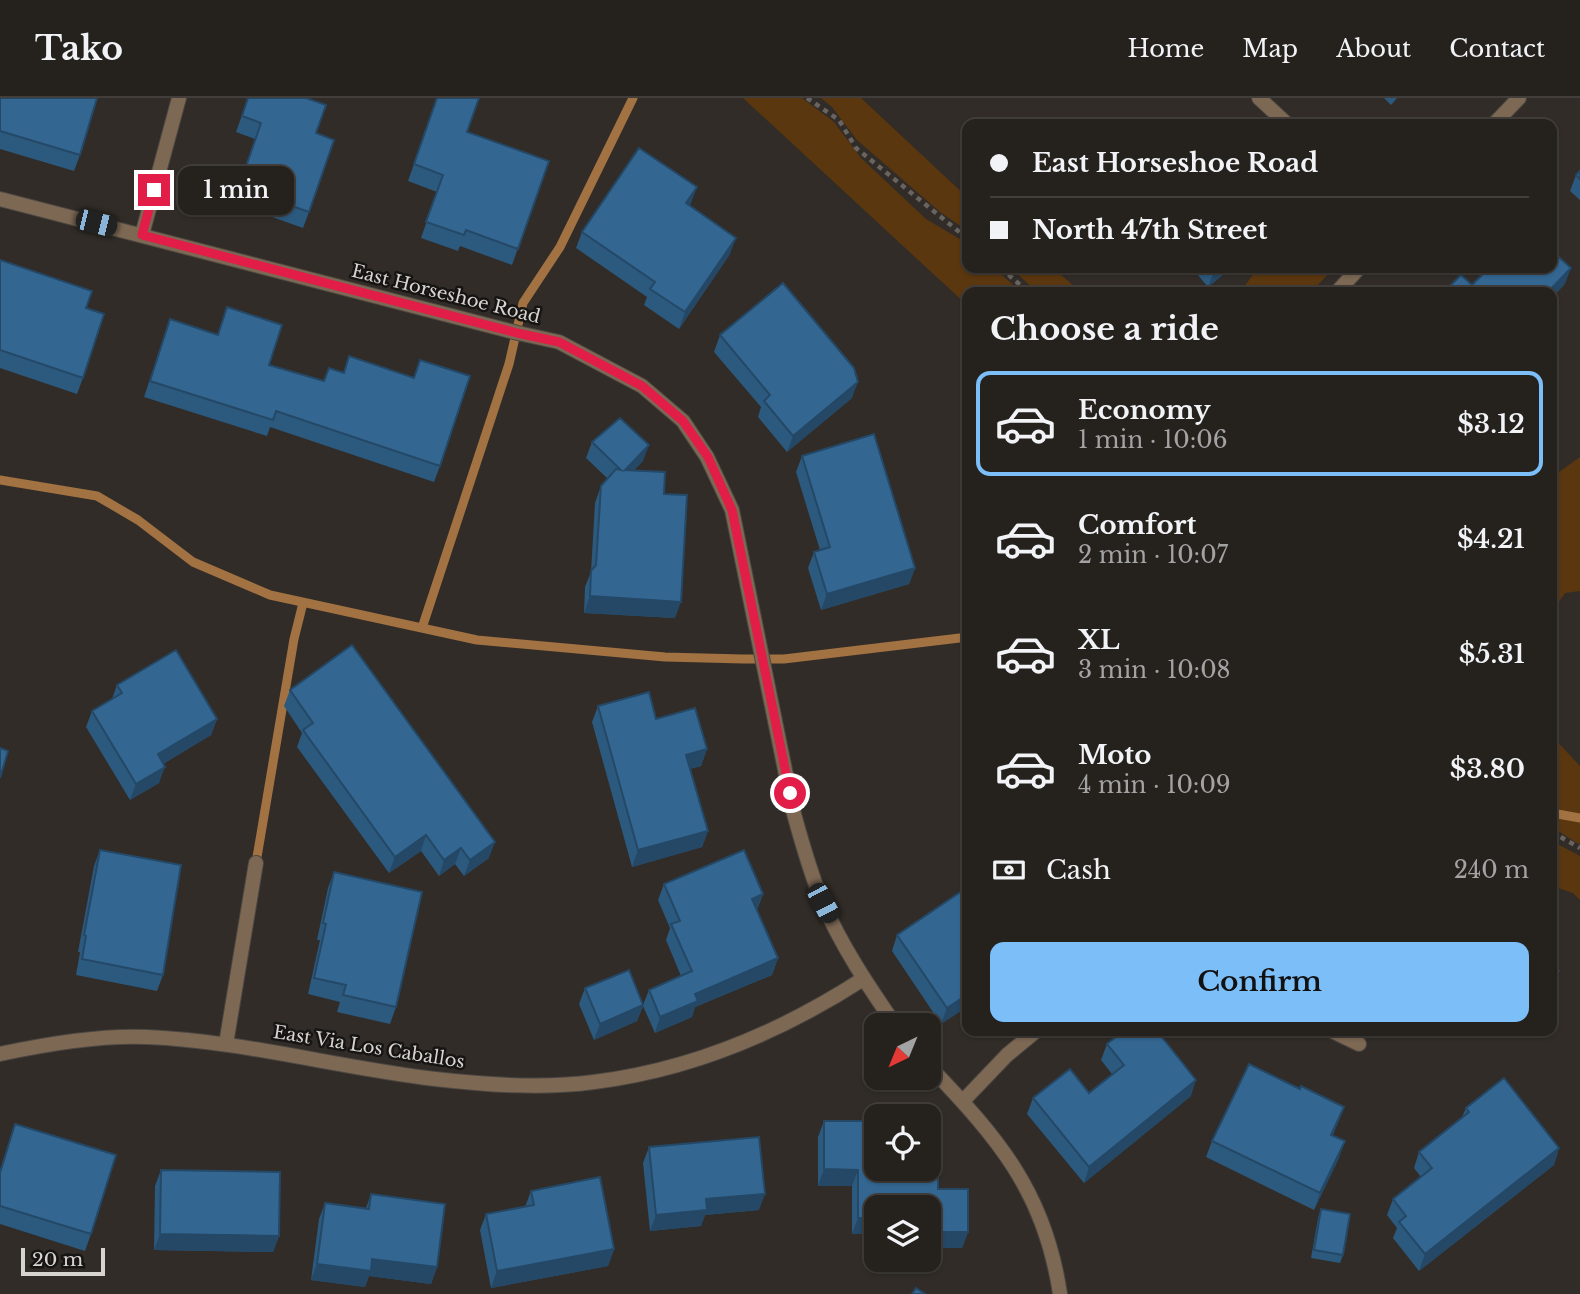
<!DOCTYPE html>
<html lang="en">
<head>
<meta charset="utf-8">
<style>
	body { margin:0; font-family:"Libre Baskerville",serif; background:#2d2926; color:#f1f3f6; height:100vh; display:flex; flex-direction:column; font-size:26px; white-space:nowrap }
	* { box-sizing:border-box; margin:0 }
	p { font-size:23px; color:#a3a3a4 }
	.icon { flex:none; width:38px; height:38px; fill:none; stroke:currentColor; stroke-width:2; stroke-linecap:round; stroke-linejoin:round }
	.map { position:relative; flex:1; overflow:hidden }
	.details { position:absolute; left:962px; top:189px; width:595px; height:749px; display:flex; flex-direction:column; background:#25211d; border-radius:14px; box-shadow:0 2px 5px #0004,0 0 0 2px #423e3b }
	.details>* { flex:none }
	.hud { position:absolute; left:962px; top:21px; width:595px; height:154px; border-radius:14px; box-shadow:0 2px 5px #0004,0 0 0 2px #423e3b; display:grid; align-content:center; height:154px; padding:0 28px; background:#25211d }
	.needle { width:46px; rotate:223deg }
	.buttons { position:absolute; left:864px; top:915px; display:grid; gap:14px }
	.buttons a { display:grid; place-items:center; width:77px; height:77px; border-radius:14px; background:#25211d; box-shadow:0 2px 5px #0004,0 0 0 2px #423e3b; font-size:35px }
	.scale { position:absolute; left:21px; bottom:18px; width:84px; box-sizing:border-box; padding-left:7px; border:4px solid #d7d4d0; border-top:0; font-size:19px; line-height:24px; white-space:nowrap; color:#d7d4d0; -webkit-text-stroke:5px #171513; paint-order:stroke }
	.end { position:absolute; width:32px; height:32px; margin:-16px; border:9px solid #e11d48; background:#fff; box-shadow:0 0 0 4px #fff }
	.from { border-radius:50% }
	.bubble { position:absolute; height:49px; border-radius:14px; background:#25211d; box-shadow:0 2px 5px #0004,0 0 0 2px #423e3b; font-size:23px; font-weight:600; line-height:49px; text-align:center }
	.car { position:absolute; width:21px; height:42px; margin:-21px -10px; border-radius:9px; box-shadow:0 0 5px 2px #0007; background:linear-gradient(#222 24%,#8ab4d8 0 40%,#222 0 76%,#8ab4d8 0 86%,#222 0) }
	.hud b { display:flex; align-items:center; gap:24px; height:66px; font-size:26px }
	.hud b+b { border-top:2px solid #423e3b }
	.hud i { width:18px; height:18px; background:#f1f3f6 }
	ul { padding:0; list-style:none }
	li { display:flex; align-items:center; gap:21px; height:105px; margin:0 14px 10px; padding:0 14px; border:4px solid transparent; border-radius:14px }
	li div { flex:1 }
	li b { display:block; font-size:26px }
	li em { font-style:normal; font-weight:600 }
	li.on { border-color:#7bbef8 }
	li>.icon { width:63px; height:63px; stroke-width:1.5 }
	h2 { padding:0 28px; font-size:32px; line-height:84px }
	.pay { display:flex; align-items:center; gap:18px; height:77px; padding:0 28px; font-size:26px }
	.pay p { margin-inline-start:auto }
	.action { display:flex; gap:14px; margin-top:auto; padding:14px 28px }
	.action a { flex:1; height:80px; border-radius:14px; background:#7bbef8; color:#111; font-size:28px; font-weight:600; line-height:80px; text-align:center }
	header { display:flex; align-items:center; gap:42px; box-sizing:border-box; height:98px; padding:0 35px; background:#25211d; border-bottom:2px solid #423e3b }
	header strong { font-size:33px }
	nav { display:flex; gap:38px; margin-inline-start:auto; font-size:24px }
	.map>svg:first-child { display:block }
	.green { fill:#5a370f }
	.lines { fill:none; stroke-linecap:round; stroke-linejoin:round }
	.stream { stroke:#a27242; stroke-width:9 }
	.street-casing { stroke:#4c4742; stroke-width:16 }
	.path { stroke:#696460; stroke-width:4.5; stroke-dasharray:5 5; stroke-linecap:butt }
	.street { stroke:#7d6854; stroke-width:14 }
	.wall { fill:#2c597e }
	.shaded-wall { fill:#244866 }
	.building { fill:#336792; stroke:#244866; stroke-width:2 }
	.route { stroke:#e11d48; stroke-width:9 }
	.labels { text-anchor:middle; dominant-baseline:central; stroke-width:5; stroke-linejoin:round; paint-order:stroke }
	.street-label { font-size:18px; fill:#d7d4d0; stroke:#171513 }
</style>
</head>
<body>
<header>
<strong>Tako</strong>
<nav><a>Home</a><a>Map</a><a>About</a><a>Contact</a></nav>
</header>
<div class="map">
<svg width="1580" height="1196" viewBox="0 0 1580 1196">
	<rect width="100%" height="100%" fill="#312c27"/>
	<!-- green -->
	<path class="green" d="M743 0H802L834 24 861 60 926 121 968 146V170H994L1021 194H968V208Z
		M821 0H861L968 100V133L940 114 857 42 832 9Z
		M1011 170H1053L1081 194H1037Z
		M1258 170H1334L1311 194H1240Z
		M1580 359V493L1565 495 1552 514V379Z
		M1552 638 1580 668V747L1552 729Z
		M1552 743 1580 758V802L1573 795 1552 788Z"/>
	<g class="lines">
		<!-- stream -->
		<path class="stream" d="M0 382 97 398 138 422 193 464 270 497 477 542 665 559 743 561H784L968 539
			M422 530 509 266 523 205 560 149 633 0
			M1552 715 1580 720
			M256 765 294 541 303 505"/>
		<!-- street casing -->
		<g class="street-casing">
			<path id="street" d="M1259 0 1287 26
				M1494 26 1519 0
				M0 101 518 235 559 244 642 288 683 323 707 359 732 412 794 716C802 745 810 774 822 803 841 847 868 888 896 928
				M142 137 179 0
				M1337 194 1359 170
				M1332 933 1359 946
				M226 946 256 765
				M0 956C46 946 100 937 147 939 244 943 339 970 435 981 487 987 542 991 594 984 691 972 781 934 863 881
				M929 968C998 1040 1045 1094 1060 1196
				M963 1003 1007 957 1036 933"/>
		</g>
		<!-- path -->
		<path class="path" d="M807 0 839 22 856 50 968 141
			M1001 170 1028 194
			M1552 734 1580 750"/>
		<!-- street -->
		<use href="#street" class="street"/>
	</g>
	<!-- wall -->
	<path class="wall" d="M0 0 80 57 74 73 0 51Z
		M248 0 316 35 309 114 303 130 233 105 255 41 236 34Z
		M437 0 467 34 549 63 512 167 460 148 458 153 421 140 437 94 408 83Z
		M1384 0H1397L1391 7Z
		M1580 73V102L1570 93 1576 77Z
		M691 105 689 108 730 156 679 231 644 207 647 199 576 150 582 134Z
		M0 162 83 280 77 296 0 270Z
		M1192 170H1231L1208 189Z
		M227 209 269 267 440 368 434 384 270 329 267 338 144 299 170 221 218 237Z
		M720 237 852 300 787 354 758 319 761 309 714 254Z
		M592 344 643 363 634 372 664 396 675 520 584 515 585 489 591 474 595 405 601 388 608 381 586 360Z
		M802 358 915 470 909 486 821 512 808 470 814 454 820 452 796 374Z
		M117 587 217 621 211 637 163 666 159 685 130 702 86 629 92 613 112 601Z
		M290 592 489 760 464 778 455 766 439 778 421 753 389 775 297 649 302 635 284 608Z
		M598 608 656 621 707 651 701 668 690 671 708 733 702 749 632 769 592 624Z
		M100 752 163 877 157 893 76 877 80 854H78L94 768Z
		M334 774 396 909 390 926 337 914 340 904 308 896 320 842H317L328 790Z
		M664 786 763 796 757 812 778 860 772 877 695 909 692 919 655 935 643 908 637 923 594 942 579 906 585 890 643 907 649 892 681 878 666 842 670 830 658 802Z
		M968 789V908L941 926 892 853 897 837Z
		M1476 933H1489L1480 939Z
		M1107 946 1191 998 1084 1085 1027 1016 1033 1000 1089 995 1112 976 1101 962Z
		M1300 991 1344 1009 1333 1037 1339 1060 1314 1112 1206 1059 1212 1043Z
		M1466 1010 1559 1050 1554 1067 1419 1173 1393 1140 1397 1130 1387 1117 1393 1101 1421 1079 1414 1070 1419 1054 1462 1019Z
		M824 1023 877 1071 938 1091 968 1134 962 1150 877 1110 852 1136V1088H818V1039Z
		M15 1026 91 1136 85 1153 0 1126V1072Z
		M649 1049 759 1112 705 1117 701 1128 650 1133 643 1065Z
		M161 1072 279 1138 273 1154 154 1152 155 1088Z
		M531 1093 614 1151 608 1168 491 1190 480 1132 486 1116 525 1109Z
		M371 1096 437 1169 431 1186 369 1178 365 1189 311 1182 319 1121 325 1105 366 1110Z
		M1321 1111 1343 1157 1340 1165 1311 1160 1318 1120Z"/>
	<!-- shaded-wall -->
	<path class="shaded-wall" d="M697 89 691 105 680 121 686 105Z
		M736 140 730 156 679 231 685 214Z
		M1218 170H1231L1208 189 1214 173Z
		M1571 170 1565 186 1552 200V194H1548Z
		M858 284 852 300 787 354 793 338Z
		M649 347 643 363 619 388 625 372Z
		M915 470 909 486 821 512 827 496Z
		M590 498 681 504 675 520 584 515Z
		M217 621 211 637 152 672 158 656Z
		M707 651 701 668 680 673 686 657Z
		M165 669 159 685 130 702 136 686Z
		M708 733 702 749 632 769 638 752Z
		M426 737 421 753 389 775 395 759Z
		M495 744 489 760 464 778 470 762Z
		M461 750 455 766 439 778 444 762Z
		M763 796 757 812 752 801Z
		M778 860 772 877 695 909 692 919 655 935 660 919 695 896Z
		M1559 873 1553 889 1552 890V877Z
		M968 896V908L941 926 947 910Z
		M643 907 637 923 594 942 600 926Z
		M1483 933H1489L1480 939Z
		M1196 982 1191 998 1084 1085 1089 1069Z
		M1344 1009 1338 1025 1325 1053 1331 1037Z
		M1345 1043 1339 1060 1314 1112 1320 1095Z
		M1559 1050 1554 1067 1419 1173 1425 1156Z
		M824 1071 858 1072 852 1088H818Z
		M765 1096 759 1112 705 1117 701 1128 650 1133 656 1117 706 1101Z
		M858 1120H877V1136H852Z
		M929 1134H968L962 1150H929Z
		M160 1136 279 1138 273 1154 154 1152Z
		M614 1151 608 1168 491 1190 497 1173Z
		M372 1161 437 1169 431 1186 369 1178 365 1189 311 1182 317 1166Z"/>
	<!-- building -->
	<path class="building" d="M0 0H97L80 57 0 33Z
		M248 0H306L326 7 316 35 334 42 309 114 239 89 261 25 242 18Z
		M437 0H479L467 34 549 63 518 151 466 132 464 137 426 124 443 77 414 66Z
		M639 50 697 89 686 105 736 140 685 214 650 191 655 184 582 134Z
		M1580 73V81L1576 77Z
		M1552 153 1571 170 1548 194H1444L1461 177 1472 187 1489 170H1552Z
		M0 162 92 193 86 210 104 216 83 280 0 252Z
		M783 185 854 270 858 284 793 338 764 303 770 297 720 237Z
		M227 209 282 227 269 267 324 283 329 270 344 275 349 258 414 280 420 262 470 278 440 368 276 313 273 322 150 283 170 221 218 237Z
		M620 320 649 347 625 372 665 374 664 396 687 397 681 504 590 498 591 473 596 467 601 388 616 371 621 372 592 344Z
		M874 336 915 470 827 496 814 454 830 449 802 358Z
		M352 547 495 744 470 762 461 750 444 762 426 737 395 759 303 632 313 625 290 592Z
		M176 552 217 621 158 656 165 669 136 686 92 613 122 595 117 587Z
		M649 594 656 621 695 610 707 651 686 657 708 733 638 752 598 608Z
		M0 650 8 653 0 680Z
		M100 752 181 767 163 877 82 861 86 838 84 837Z
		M744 752 763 796 752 801 778 860 695 896 698 903 660 919 649 892 692 873 671 826 680 823 664 786Z
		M334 774 422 794 396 909 343 897 346 887 314 880 326 826 323 825Z
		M968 789V896L947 910 897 837Z
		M1552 863 1559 873 1552 877Z
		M629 872 643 907 600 926 585 890Z
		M1123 933H1157L1196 982 1089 1069 1033 1000 1070 971 1089 995 1124 967 1107 946Z
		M1249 966 1300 991 1301 988 1344 1009 1331 1037 1345 1043 1320 1095 1212 1043Z
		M1504 980 1559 1050 1425 1156 1399 1124 1406 1118 1393 1101 1432 1070 1419 1054 1469 1014 1466 1010Z
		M824 1023H877V1071H929V1058H938V1091H968V1134H929V1110H877V1120H858V1072L824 1071Z
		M15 1026 116 1057 91 1136 0 1108V1075Z
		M759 1039 765 1096 706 1101 707 1112 656 1117 649 1049Z
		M161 1072 280 1074 279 1138 160 1136Z
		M600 1079 614 1151 497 1173 486 1116 534 1107 531 1093Z
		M371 1096 445 1106 437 1169 372 1161 371 1173 317 1166 325 1105 369 1111Z
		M1321 1111 1350 1116 1343 1157 1314 1152Z
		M916 1190 925 1196H912Z"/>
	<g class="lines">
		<!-- route -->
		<path class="route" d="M154 92 142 137 517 235 559 244 642 288 683 323 708 359 732 412 790 695"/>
	</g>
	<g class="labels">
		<!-- street labels -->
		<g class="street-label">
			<text transform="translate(446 196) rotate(14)">East Horseshoe Road</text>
			<text transform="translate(369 949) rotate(9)">East Via Los Caballos</text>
		</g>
	</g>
</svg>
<div class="buttons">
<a><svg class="needle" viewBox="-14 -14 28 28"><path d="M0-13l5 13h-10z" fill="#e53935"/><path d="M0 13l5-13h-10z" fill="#a3a3a4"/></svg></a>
<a><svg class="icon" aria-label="locate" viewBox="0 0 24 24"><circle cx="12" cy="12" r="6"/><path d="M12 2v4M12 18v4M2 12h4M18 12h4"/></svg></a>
<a><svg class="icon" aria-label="layers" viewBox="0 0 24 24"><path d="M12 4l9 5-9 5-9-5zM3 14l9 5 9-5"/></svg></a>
</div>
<div class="scale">20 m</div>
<i class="end from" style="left:790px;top:695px"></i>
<i class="end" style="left:154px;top:92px"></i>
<div class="bubble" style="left:178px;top:68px;width:116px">1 min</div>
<i class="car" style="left:96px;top:125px;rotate:104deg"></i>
<i class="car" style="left:823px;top:805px;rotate:152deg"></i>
<div class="hud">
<b><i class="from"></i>East Horseshoe Road</b>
<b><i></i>North 47th Street</b>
</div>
<section class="details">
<h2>Choose a ride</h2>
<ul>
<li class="on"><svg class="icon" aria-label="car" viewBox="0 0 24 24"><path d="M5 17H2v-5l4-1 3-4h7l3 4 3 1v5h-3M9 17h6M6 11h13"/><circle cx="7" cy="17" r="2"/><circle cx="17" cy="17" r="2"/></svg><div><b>Economy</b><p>1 min · 10:06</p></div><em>$3.12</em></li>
<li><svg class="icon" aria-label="car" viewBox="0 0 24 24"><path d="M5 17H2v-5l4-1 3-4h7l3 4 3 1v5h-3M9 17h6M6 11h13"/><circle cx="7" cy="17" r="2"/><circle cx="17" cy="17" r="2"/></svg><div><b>Comfort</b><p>2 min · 10:07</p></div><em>$4.21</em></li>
<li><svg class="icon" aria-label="car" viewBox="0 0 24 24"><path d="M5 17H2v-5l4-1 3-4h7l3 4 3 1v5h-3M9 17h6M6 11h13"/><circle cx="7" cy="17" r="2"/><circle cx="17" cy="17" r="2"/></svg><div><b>XL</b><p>3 min · 10:08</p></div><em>$5.31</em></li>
<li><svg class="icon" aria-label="car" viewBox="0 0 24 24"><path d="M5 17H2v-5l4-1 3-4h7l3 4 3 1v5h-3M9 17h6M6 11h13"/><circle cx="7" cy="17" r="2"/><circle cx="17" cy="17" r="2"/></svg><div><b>Moto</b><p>4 min · 10:09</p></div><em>$3.80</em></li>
</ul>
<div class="pay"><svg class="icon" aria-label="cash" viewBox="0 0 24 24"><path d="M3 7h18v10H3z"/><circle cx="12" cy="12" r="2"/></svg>Cash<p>240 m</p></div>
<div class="action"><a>Confirm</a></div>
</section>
</div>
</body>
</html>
